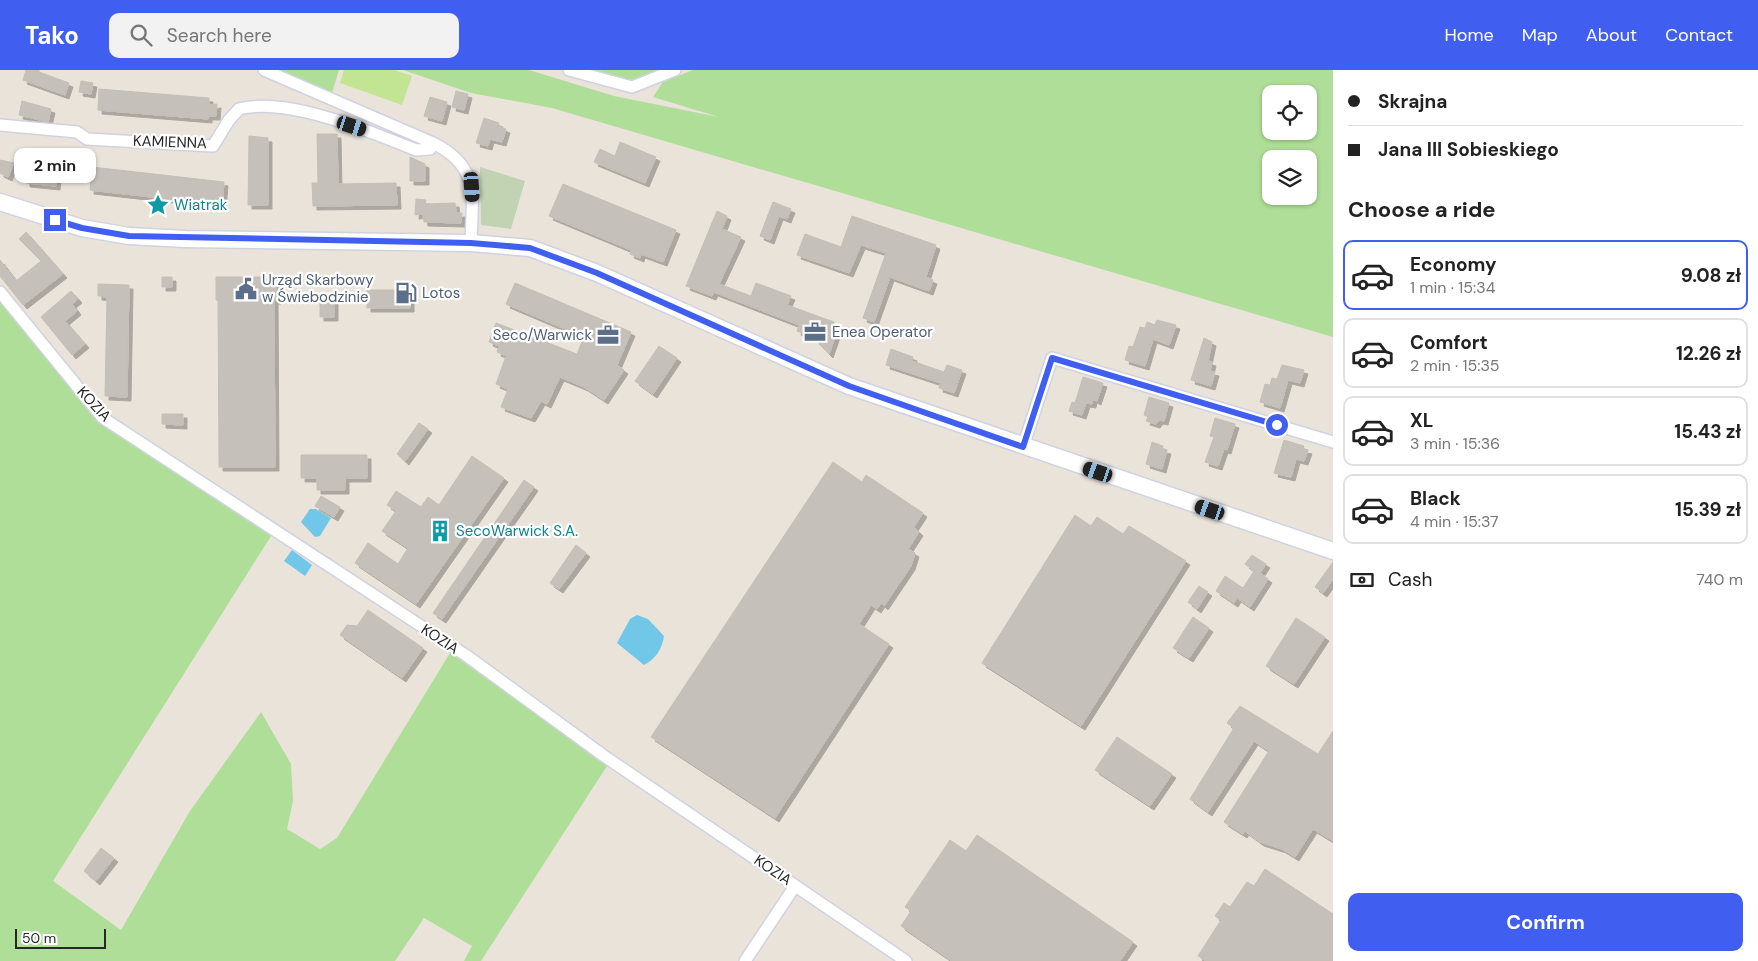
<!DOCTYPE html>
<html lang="en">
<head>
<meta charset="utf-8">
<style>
	body { margin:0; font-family:"DM Sans",sans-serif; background:#f2f2f2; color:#222; height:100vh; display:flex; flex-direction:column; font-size:19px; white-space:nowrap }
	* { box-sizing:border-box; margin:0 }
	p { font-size:16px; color:#767676 }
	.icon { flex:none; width:28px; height:28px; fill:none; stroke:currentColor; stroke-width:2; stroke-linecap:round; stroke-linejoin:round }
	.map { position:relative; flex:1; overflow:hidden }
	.drawer { display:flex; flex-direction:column; background:#fff; width:425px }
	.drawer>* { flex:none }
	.hud { display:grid; align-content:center; height:110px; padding:0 15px; background:#fff }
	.tools { position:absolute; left:1262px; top:15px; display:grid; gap:10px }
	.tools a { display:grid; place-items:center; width:55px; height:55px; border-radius:10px; background:#fff; box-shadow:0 1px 4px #0004; font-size:25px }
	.scale { position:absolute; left:15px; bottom:12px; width:91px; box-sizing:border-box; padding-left:5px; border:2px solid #282828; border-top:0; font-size:14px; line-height:18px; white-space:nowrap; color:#282828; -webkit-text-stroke:4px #fff; paint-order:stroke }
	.end { position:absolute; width:22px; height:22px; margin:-11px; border:6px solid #405ff0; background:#fff; box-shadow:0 0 0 2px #fff }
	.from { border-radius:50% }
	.bubble { position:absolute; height:35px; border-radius:10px; background:#fff; box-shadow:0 1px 4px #0004; font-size:16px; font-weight:700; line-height:35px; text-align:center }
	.car { position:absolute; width:15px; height:30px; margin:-15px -8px; border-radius:6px; box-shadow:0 0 4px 1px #0007; background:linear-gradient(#222 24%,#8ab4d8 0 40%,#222 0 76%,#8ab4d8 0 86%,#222 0) }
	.hud b { display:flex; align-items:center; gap:18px; height:48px; font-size:19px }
	.hud b+b { border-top:1px solid #e0e0e0 }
	.hud i { width:12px; height:12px; background:#222 }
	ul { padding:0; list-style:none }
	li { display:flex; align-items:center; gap:15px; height:70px; margin:0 10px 8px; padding:0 5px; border:2px solid #e0e0e0; border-radius:10px }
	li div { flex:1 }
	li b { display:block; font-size:19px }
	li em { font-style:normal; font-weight:700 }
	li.current { border-color:#405ff0 }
	li>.icon { width:45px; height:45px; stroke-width:1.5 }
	h2 { padding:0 15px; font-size:22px; line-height:60px }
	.pay { display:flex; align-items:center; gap:12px; height:55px; padding:0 15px; font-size:19px }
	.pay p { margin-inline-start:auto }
	.button { display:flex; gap:10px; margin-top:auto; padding:10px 15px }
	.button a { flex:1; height:58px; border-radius:10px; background:#405ff0; color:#fff; font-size:20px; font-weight:700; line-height:58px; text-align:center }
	header { display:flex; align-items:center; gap:30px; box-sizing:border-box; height:70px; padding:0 25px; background:#405ff0; color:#fff }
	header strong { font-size:24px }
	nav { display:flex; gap:28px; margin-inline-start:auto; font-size:18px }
	.search { width:350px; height:45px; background:#f2f2f2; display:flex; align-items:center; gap:12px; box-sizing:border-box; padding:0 18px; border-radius:10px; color:#767676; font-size:19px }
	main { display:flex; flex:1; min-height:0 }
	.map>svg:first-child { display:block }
	.green { fill:#afde98; fill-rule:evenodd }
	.cemetery { fill:#c1d3b2 }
	.pitch { fill:#c2e594 }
	.water { fill:#71c7e8 }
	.building { fill:#c5c0b9; stroke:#c4bfb4; filter:url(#shadow) }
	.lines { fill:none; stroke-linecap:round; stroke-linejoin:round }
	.street-casing { stroke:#cfd2e0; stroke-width:14 }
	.secondary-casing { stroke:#cfd2e0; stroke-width:19 }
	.street { stroke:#fff; stroke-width:11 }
	.secondary { stroke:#fff; stroke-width:16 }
	.route { stroke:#405ff0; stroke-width:6 }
	.labels { text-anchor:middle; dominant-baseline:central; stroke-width:4.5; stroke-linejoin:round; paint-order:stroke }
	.street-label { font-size:15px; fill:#282828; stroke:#fff }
	.culture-label { font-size:15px; fill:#0d838f; stroke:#fff; text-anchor:start }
	.service-label { font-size:15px; fill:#4e5e75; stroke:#fff; text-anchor:start }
</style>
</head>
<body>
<header>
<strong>Tako</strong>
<div class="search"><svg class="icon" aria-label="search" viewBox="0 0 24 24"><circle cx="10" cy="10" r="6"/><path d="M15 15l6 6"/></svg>Search here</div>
<nav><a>Home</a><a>Map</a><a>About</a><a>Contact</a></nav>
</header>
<main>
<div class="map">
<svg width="1333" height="891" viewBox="0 0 1333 891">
	<defs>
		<filter id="shadow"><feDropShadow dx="4" dy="4" stdDeviation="0" flood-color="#0004"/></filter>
	</defs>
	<rect width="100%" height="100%" fill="#eae3da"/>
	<!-- green -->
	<path class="green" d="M274 0H339L332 23Z
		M403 0H529L614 26 719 47 653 27 663 12 693 0H1333V267L552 38 471 23ZM1271 24H1309V61H1271ZM1271 89H1309V126H1271Z
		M585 0H657L632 10Z
		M0 230 102 352 271 466 53 811 121 860 190 741 261 642 291 694 293 731 287 759 320 779 337 768 450 583 607 691V696L481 891H464L472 876 424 848 395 891H0Z"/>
	<!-- cemetery -->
	<path class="cemetery" d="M480 97 525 111 511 159 481 155Z"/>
	<!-- pitch -->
	<path class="pitch" d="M344 0H394L412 6 402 35 340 13Z"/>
	<!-- water -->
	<path class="water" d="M310 439H316L331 448 320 466 315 467 301 452Z
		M292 480 312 495 305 506 284 491Z
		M637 545 648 549 664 566C662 579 656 589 644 595L617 573 630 549Z"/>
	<!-- building -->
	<path class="building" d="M26 0H39V2L69 13 65 25 23 10Z
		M81 11 93 13 91 24 79 22Z
		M99 19 209 28V35L217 34 216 46H208V49L98 40Z
		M456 21 468 24 464 40 452 37Z
		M430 27 447 32 442 51 424 46Z
		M22 31 51 39 48 52 19 45Z
		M484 48 499 53 498 56 506 59 502 72 490 69 488 76 476 73Z
		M317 64H337L338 114 396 113 397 135 313 136 312 113H318Z
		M249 66 268 68V135H248Z
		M620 72 656 87 645 113 594 92 600 79 615 86Z
		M410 87 425 94V111H410Z
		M0 90 14 93 8 107 0 103Z
		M26 97 58 100 56 116 26 113Z
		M92 97 224 112 222 135 90 120Z
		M563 114 676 160 663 192 641 184 640 188 630 184 631 180 549 146Z
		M416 129 426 130 425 134 455 133 456 143H462L461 153 424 152 423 144 415 145Z
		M773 132 791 139 787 149 779 146 770 170 760 166Z
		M717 141 727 146 722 159 741 167 719 214 751 226 756 213 791 226 787 235 834 252 831 262 836 264 829 284 819 274 821 270 797 261 799 255 714 222 712 226 686 216Z
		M852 146 936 175 926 207 933 210 929 221 890 207 874 252 863 248 886 183 861 175 849 203 797 185 805 164 841 177Z
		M26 162 63 204 23 235 0 206V190L16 211 41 191 19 169Z
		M162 207H172V217H162Z
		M216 207H276L277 230H274L275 397H219L218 230H216Z
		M515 213 631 262 617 295 624 300 604 330 584 317 560 307 547 334 541 331 531 348 501 337 508 319 496 314 506 286 497 282 499 276 489 272 496 253 577 284 584 267 506 234Z
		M98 214 129 215 127 327 105 326 107 227 98 226Z
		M367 220H410V238H367Z
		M71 221 78 229 72 234 77 241 65 251 85 274 72 285 41 247Z
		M320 228H334V247H320Z
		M1157 250 1176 255 1169 275 1153 269 1145 296 1125 290 1129 276 1133 277 1140 257 1145 258 1147 252 1155 255Z
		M1204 268 1212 272 1208 291 1212 292 1210 301 1215 302 1211 316 1191 310Z
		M659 276 677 288 653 324 635 311Z
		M891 279 913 287 912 291 944 302 947 295 962 300 954 323 939 318 941 313 886 295Z
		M1282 295 1304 300 1300 313 1288 310 1280 338 1260 332 1265 314 1270 315 1272 308 1277 309Z
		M1083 307 1103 313 1097 331 1093 329 1092 334 1086 333 1082 345 1069 341 1072 332 1075 333Z
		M1149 327 1169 333 1164 351 1159 350 1156 354 1146 351 1148 347 1144 345Z
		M162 344H183V355L162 354Z
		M1215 348 1235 354 1227 380 1224 379 1218 396 1205 392 1214 367 1210 366Z
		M419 353 428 359 405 391 397 384Z
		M1284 370 1304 376 1303 379 1308 380 1304 391 1296 389 1291 407 1274 403Z
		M1152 372 1163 376 1162 379 1167 380 1162 399 1146 394Z
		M301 385H367V408H345V420H317V408H301Z
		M472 386 504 408 416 534 355 493 368 473 398 494 408 478 382 461 396 441 387 435 396 421 421 437 428 427 439 435Z
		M833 392 862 412 866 405 923 443 914 457 919 462 908 479 915 483 911 496 884 536 881 533 877 539 871 535 859 554 889 574 775 748 651 667Z
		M524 410 534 417 442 549 433 543Z
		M321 426 340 437 334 447 315 436Z
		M1075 445 1091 456 1097 447 1123 464 1129 456 1186 491 1081 656 982 593Z
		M576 475 586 483 559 519 550 513Z
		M1252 485 1266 494 1260 503 1268 509 1250 537 1237 528 1234 533 1216 521 1225 506 1243 518 1254 501 1245 494Z
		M1333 492V509L1323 523 1315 517Z
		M1199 516 1208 522 1197 539 1188 532Z
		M368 540 423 578 402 608 340 565 347 555 357 556Z
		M1193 547 1209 558 1189 588 1173 578Z
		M1296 548 1325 567 1294 614 1266 596Z
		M1240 636 1318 684 1333 661V771L1313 759 1295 787 1282 779 1260 772 1245 761 1243 764 1224 752 1269 681 1254 671 1208 742 1190 729 1234 658 1227 653Z
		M1117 667 1172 704 1150 736 1095 700Z
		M977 765 1133 872 1120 891H952L901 856 911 841 905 837 950 770 966 781Z
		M101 778 114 788 96 811 84 801Z
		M1265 799 1333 844V891H1206L1198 886 1221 850 1215 846 1224 833 1230 837 1247 812 1254 816Z"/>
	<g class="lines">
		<!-- street casing -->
		<g class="street-casing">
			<path id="street" d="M264 0 433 73C481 97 472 126 471 173
				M569 0 632 17 675 0
				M0 55 77 62 87 69 213 76 229 50 239 39C286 26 372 62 416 80L430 79 433 73
				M0 222 103 348 467 586 604 686 906 891
				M1023 377 1052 288 1333 372
				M745 891 795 816"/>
		</g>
		<!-- secondary casing -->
		<g class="secondary-casing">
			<path id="secondary" d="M0 132 82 158 129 166 185 169 471 173 530 178 597 203 849 316 1333 481"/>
		</g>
		<!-- street -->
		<use href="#street" class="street"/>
		<!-- secondary -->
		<use href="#secondary" class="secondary"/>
	</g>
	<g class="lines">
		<!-- route -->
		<path class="route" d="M55 150 82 158 129 166 471 173 530 178 597 203 849 316 1023 377 1052 288 1277 355"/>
	</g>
	<!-- icons -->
	<defs>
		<g id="sight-bare" transform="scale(1.725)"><path d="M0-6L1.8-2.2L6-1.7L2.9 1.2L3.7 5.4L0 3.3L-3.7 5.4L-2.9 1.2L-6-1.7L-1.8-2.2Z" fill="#0f9aa8" stroke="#fff" stroke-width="2.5" paint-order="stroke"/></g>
		<g id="civic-bare" transform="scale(1.725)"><path d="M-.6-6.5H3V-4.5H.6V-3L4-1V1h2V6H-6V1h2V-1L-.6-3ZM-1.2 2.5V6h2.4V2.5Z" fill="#5c6f8a" stroke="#fff" stroke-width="2.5" paint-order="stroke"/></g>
		<g id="fuel-bare" transform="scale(1.725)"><path d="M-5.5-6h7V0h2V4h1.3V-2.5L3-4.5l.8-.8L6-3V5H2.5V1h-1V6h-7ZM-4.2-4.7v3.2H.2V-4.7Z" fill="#5c6f8a" stroke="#fff" stroke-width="2.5" paint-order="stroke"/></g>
		<g id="office-bare" transform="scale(1.725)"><path d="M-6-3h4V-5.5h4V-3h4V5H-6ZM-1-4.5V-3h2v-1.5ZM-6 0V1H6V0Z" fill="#5c6f8a" stroke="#fff" stroke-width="2.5" paint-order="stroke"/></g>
		<g id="building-bare" transform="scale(1.725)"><path d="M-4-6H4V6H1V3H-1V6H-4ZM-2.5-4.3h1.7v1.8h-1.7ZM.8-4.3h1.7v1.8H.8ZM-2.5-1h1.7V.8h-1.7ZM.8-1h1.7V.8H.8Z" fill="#0f9aa8" stroke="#fff" stroke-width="2.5" paint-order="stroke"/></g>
	</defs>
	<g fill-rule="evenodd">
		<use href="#sight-bare" x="158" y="135"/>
		<use href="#civic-bare" x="246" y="219"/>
		<use href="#fuel-bare" x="406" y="223"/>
		<use href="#office-bare" x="815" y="262"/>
		<use href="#office-bare" x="608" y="265"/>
		<use href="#building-bare" x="440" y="461"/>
	</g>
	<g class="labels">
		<!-- street labels -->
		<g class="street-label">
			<text transform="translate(170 72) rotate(2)">KAMIENNA</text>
			<text transform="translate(94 334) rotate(47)">KOZIA</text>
			<text transform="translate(440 569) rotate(33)">KOZIA</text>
			<text transform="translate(773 800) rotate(34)">KOZIA</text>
		</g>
		<!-- culture labels -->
		<g class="culture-label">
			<text x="174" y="135">Wiatrak</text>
			<text x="456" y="461">SecoWarwick S.A.</text>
		</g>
		<!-- service labels -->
		<g class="service-label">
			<text x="262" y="210">Urząd Skarbowy<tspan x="262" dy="17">w Świebodzinie</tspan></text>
			<text x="422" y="223">Lotos</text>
			<text x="832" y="262">Enea Operator</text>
			<text x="592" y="265" text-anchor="end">Seco/Warwick</text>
		</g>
	</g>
</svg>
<div class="tools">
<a><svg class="icon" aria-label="locate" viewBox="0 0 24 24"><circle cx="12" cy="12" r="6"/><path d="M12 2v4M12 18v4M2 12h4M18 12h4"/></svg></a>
<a><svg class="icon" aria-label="layers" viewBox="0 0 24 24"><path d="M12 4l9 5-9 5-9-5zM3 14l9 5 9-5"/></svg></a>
</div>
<div class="scale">50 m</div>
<i class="end from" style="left:1277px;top:355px"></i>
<i class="end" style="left:55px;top:150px"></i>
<div class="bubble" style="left:14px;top:78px;width:82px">2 min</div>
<i class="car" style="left:352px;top:56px;rotate:108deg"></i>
<i class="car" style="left:472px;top:117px;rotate:176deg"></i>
<i class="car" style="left:1098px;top:402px;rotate:289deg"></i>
<i class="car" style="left:1210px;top:440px;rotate:289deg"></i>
</div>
<section class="drawer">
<div class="hud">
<b><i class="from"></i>Skrajna</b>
<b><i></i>Jana III Sobieskiego</b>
</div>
<h2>Choose a ride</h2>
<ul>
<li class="current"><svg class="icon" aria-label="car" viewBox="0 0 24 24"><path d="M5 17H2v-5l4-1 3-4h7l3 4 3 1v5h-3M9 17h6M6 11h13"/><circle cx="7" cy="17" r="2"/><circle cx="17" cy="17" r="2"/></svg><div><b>Economy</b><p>1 min · 15:34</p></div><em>9.08 zł</em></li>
<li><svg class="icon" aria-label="car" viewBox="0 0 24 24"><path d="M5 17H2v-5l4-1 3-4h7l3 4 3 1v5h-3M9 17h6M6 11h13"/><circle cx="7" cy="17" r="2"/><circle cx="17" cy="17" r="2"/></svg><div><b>Comfort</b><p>2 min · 15:35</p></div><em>12.26 zł</em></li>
<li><svg class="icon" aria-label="car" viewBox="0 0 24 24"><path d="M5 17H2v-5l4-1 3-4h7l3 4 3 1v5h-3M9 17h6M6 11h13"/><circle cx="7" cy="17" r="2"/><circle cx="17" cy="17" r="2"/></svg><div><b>XL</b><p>3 min · 15:36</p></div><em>15.43 zł</em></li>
<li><svg class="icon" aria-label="car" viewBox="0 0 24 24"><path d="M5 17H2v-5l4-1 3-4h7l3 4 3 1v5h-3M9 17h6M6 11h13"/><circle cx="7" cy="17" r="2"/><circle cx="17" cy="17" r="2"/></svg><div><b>Black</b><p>4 min · 15:37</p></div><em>15.39 zł</em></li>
</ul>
<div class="pay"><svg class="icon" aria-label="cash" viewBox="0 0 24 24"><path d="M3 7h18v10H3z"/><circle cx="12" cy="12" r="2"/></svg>Cash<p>740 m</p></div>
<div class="button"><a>Confirm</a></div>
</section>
</main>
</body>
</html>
